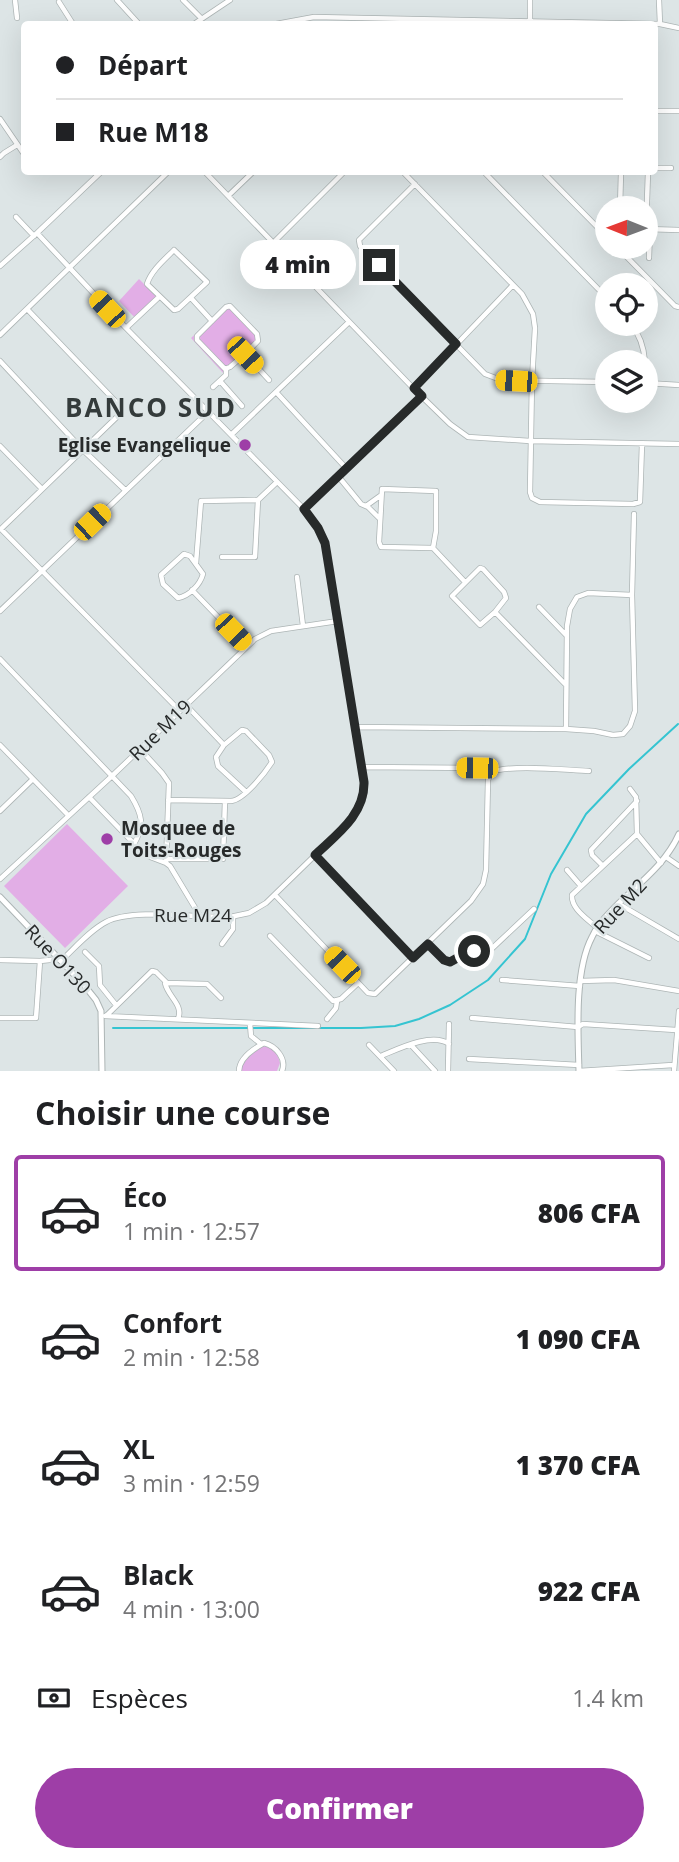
<!DOCTYPE html>
<html lang="fr">
<head>
<meta charset="utf-8">
<style>
	body { margin:0; font-family:"Open Sans",sans-serif; background:#f2f2f2; color:#202124; height:100vh; display:flex; flex-direction:column; font-size:26px; white-space:nowrap }
	* { box-sizing:border-box; margin:0 }
	p { font-size:23px; color:#757577 }
	.icon { flex:none; width:38px; height:38px; fill:none; stroke:currentColor; stroke-width:2; stroke-linecap:round; stroke-linejoin:round }
	.map { position:relative; height:1071px; overflow:hidden }
	.details { display:flex; flex-direction:column; background:#fff; flex:1 }
	.details>* { flex:none }
	.top-card { position:absolute; left:21px; top:21px; width:637px; height:154px; border-radius:7px; box-shadow:0 7px 28px #0002; display:grid; align-content:center; height:154px; padding:0 35px; background:#fff }
	.needle { width:46px; rotate:271deg }
	.fabs { position:absolute; left:595px; top:196px; display:grid; gap:14px }
	.fabs a { display:grid; place-items:center; width:63px; height:63px; border-radius:50%; background:#fff; box-shadow:0 7px 28px #0002; font-size:35px }
	.end { position:absolute; width:32px; height:32px; margin:-16px; border:9px solid #272a2a; background:#fff; box-shadow:0 0 0 4px #fff }
	.from { border-radius:50% }
	.bubble { position:absolute; height:49px; border-radius:24px; background:#fff; box-shadow:0 7px 28px #0002; font-size:23px; font-weight:800; line-height:49px; text-align:center }
	.car { position:absolute; width:21px; height:42px; margin:-21px -10px; border-radius:9px; box-shadow:0 0 5px 2px #0007; background:linear-gradient(#f5c518 24%,#345 0 40%,#f5c518 0 76%,#345 0 86%,#f5c518 0) }
	.top-card b { display:flex; align-items:center; gap:24px; height:66px; font-size:26px }
	.top-card b+b { border-top:2px solid #e0e0e0 }
	.top-card i { width:18px; height:18px; background:#202124 }
	ul { padding:0; list-style:none }
	li { display:flex; align-items:center; gap:21px; height:116px; margin:0 14px 10px; padding:0 21px; border:4px solid transparent; border-radius:7px }
	li div { flex:1 }
	li b { display:block; font-size:26px }
	li em { font-style:normal; font-weight:800 }
	li.selected { border-color:#9e3ea7 }
	li>.icon { width:63px; height:63px; stroke-width:1.5 }
	h2 { padding:0 35px; font-size:32px; line-height:84px }
	.pay { display:flex; align-items:center; gap:18px; height:77px; padding:0 35px; font-size:26px }
	.pay p { margin-inline-start:auto }
	.primary-button { display:flex; gap:14px; margin-top:auto; padding:14px 35px }
	.primary-button a { flex:1; height:80px; border-radius:42px; background:#9e3ea7; color:#fff; font-size:28px; font-weight:800; line-height:80px; text-align:center }
	.map>svg:first-child { display:block }
	.park { fill:#e2aee6 }
	.lines { fill:none; stroke-linecap:round; stroke-linejoin:round }
	.stream { stroke:#35c4d1; stroke-width:2 }
	.street-casing { stroke:#adb5b5; stroke-width:6 }
	.secondary-casing { stroke:#adb5b5; stroke-width:7 }
	.street { stroke:#fff; stroke-width:4.5 }
	.secondary { stroke:#fff; stroke-width:5 }
	.route { stroke:#272a2a; stroke-width:9 }
	.poi-dot { fill:#9e3ea7; stroke:#dde5e6; stroke-width:2.5 }
	.labels { text-anchor:middle; dominant-baseline:central; stroke-width:5; stroke-linejoin:round; paint-order:stroke }
	.poi-label { font-size:19px; font-weight:bold; fill:#272a2a; stroke:#dde5e6; text-anchor:end }
	.street-label { font-size:19px; fill:#272a2a; stroke:#dde5e6 }
	.district-label { font-size:26px; font-weight:bold; letter-spacing:2px; fill:#343b3b; stroke:#dde5e6 }
</style>
</head>
<body>
<div class="map">
<svg width="679" height="1071" viewBox="0 0 679 1071">
	<rect width="100%" height="100%" fill="#dde5e6"/>
	<!-- park -->
	<path class="park" d="M139 279 157 297 136 319 119 301Z
		M227 305 260 340 224 374 191 338Z
		M67 824 128 886 65 948 4 886Z
		M261 1046C273 1047 277 1051 280 1063L277 1071H242C239 1058 252 1053 261 1046Z"/>
	<g class="lines">
		<!-- stream -->
		<path class="stream" d="M113 1028H361L395 1026 419 1019 450 1005 488 980 525 939 551 874 586 814 629 769 678 724"/>
		<!-- street casing -->
		<g class="street-casing">
			<path id="street" d="M15 0 17 18
				M117 0 139 24
				M183 0 201 18
				M659 0 660 24
				M59 2 73 24
				M530 21V0
				M194 24 230 0
				M276 24 314 17 660 24 679 28
				M654 111H679
				M0 119 24 154
				M0 157 4 153 17 145
				M654 168H671
				M205 172 414 389 450 424 468 437 530 441 679 444
				M403 172 522 294 533 314 535 328 532 381 530 492 532 498 540 502 633 504 640 502 642 444
				M484 172 607 298
				M543 172 607 237
				M415 184 359 240 360 246 485 374 501 380 607 382
				M228 196 253 172
				M620 208 621 172
				M16 217 34 236
				M646 229 679 230
				M646 230 648 172
				M37 233 126 328 304 509 319 528 325 543 364 789V796L359 808 344 827 266 903 249 913 230 917C199 918 132 908 106 922 89 931 75 948 61 961
				M273 243 344 172
				M617 247 675 306 679 307
				M174 250 207 282 178 309 174 310 147 284C151 271 164 260 174 250Z
				M649 258 650 230
				M0 266 37 233 101 172
				M191 298 212 321
				M631 324C640 335 644 348 645 362
				M126 328 159 297
				M0 335 168 172
				M245 354 230 367 225 369 197 340V336L226 307 230 306 257 334 258 341 245 354 269 380
				M0 361 82 449 125 490
				M220 381 242 406
				M646 383 679 385
				M213 387 226 375V370
				M414 389 513 285
				M276 392 346 468
				M231 435 349 322
				M0 446 42 489
				M338 476 361 504 368 507 379 518
				M366 506 380 496
				M304 509 422 396
				M1 529 121 413 122 410 120 406 27 309
				M1 529 180 711
				M433 548 436 531V491L382 489 379 542 381 547 433 548 465 582
				M184 554 190 556 203 574C200 585 189 596 178 598L163 584 161 575Z
				M222 557H255L258 500
				M196 563 201 501 258 500 277 482
				M480 568 483 569 504 592 506 598 495 612 480 625 452 596Z
				M297 577 303 626
				M192 590 246 646
				M539 607 566 635
				M0 611 208 412
				M495 612 565 684
				M0 659 131 796C142 814 145 825 134 844
				M186 705 224 745
				M356 727 566 729 594 731 613 735 623 734 630 726 635 711 632 595 634 514
				M566 729 567 626 570 609 577 597 588 593 632 595
				M0 745 68 815
				M140 749 162 773 169 783 166 863
				M362 767 477 768
				M630 789 636 797 637 834 661 863
				M89 797 145 855 166 863 170 866 200 916
				M168 800 231 801C244 800 265 773 272 762L269 755 246 731 242 730 224 745 216 757 218 766 246 792
				M0 811 33 779
				M315 855 413 958
				M666 857 679 866
				M167 859H223L225 801
				M603 866 592 855 591 850 637 801
				M567 870 581 886
				M0 879 112 776 255 639 271 631 338 621
				M275 895 368 993 375 994 471 901 483 884 486 870 488 780 491 772C513 764 564 770 589 771
				M619 904 679 939
				M597 928C588 919 571 909 572 895L637 834
				M595 931 649 958
				M270 936 333 1001 341 999 358 983
				M222 944 233 929V917
				M428 944 446 962H453L472 950 482 955H485L534 909
				M85 952 99 966 100 985 116 1005
				M0 960 40 961 36 1018H0
				M40 961 59 959
				M502 980 580 986
				M580 981 614 980 679 991
				M165 983C168 997 184 1005 178 1019
				M105 1016 318 1026
				M106 1016 152 971 156 972 167 983 207 984 221 998
				M472 1018 578 1027 583 1024 676 1030
				M327 1019 336 1008 337 1001
				M250 1024 251 1036 261 1044
				M369 1045 394 1071
				M411 1045 435 1071
				M381 1056C398 1049 432 1032 449 1044
				M469 1059 579 1065
				M239 1071C239 1058 253 1049 264 1043 276 1046 287 1059 282 1071
				M448 1071 449 1024
				M579 1071 673 1065
				M674 1071 679 1011"/>
		</g>
		<!-- secondary casing -->
		<g class="secondary-casing">
			<path id="secondary" d="M0 897 84 985 96 1000 101 1011 102 1071
				M579 1071C578 1033 574 971 592 937 598 924 609 913 619 903 641 882 666 863 679 834"/>
		</g>
		<!-- street -->
		<use href="#street" class="street"/>
		<!-- secondary -->
		<use href="#secondary" class="secondary"/>
	</g>
	<g class="lines">
		<!-- route -->
		<path class="route" d="M379 265 456 344 414 388 422 396 304 509 318 528 325 543 364 782C365 815 336 835 315 855L413 958 428 944 444 960 450 962 470 951H474"/>
	</g>
	<!-- markers -->
	<g class="poi-dot">
		<circle cx="245" cy="445" r="7"/>
		<circle cx="107" cy="839" r="7"/>
	</g>
	<g class="labels">
		<!-- poi labels -->
		<g class="poi-label">
			<text x="231" y="445">Eglise Evangelique</text>
			<text x="121" y="828" text-anchor="start">Mosquee de<tspan x="121" dy="22">Toits-Rouges</tspan></text>
		</g>
		<!-- street labels -->
		<g class="street-label">
			<text transform="translate(160 730) rotate(-44)">Rue M19</text>
			<text transform="translate(620 906) rotate(-47)">Rue M2</text>
			<text x="193" y="915">Rue M24</text>
			<text transform="translate(58 959) rotate(47)">Rue O130</text>
		</g>
		<!-- district labels -->
		<g class="district-label">
			<text x="151" y="407">BANCO SUD</text>
		</g>
	</g>
</svg>
<div class="fabs">
<a><svg class="needle" viewBox="-14 -14 28 28"><path d="M0-13l5 13h-10z" fill="#e53935"/><path d="M0 13l5-13h-10z" fill="#757577"/></svg></a>
<a><svg class="icon" aria-label="locate" viewBox="0 0 24 24"><circle cx="12" cy="12" r="6"/><path d="M12 2v4M12 18v4M2 12h4M18 12h4"/></svg></a>
<a><svg class="icon" aria-label="layers" viewBox="0 0 24 24"><path d="M12 4l9 5-9 5-9-5zM3 14l9 5 9-5"/></svg></a>
</div>
<i class="end from" style="left:474px;top:951px"></i>
<i class="end" style="left:379px;top:265px"></i>
<div class="bubble" style="left:240px;top:240px;width:116px">4 min</div>
<i class="car" style="left:107px;top:309px;rotate:317deg"></i>
<i class="car" style="left:245px;top:355px;rotate:137deg"></i>
<i class="car" style="left:516px;top:381px;rotate:273deg"></i>
<i class="car" style="left:92px;top:522px;rotate:46deg"></i>
<i class="car" style="left:233px;top:632px;rotate:136deg"></i>
<i class="car" style="left:477px;top:768px;rotate:271deg"></i>
<i class="car" style="left:342px;top:965px;rotate:316deg"></i>
<div class="top-card">
<b><i class="from"></i>Départ</b>
<b><i></i>Rue M18</b>
</div>
</div>
<section class="details">
<h2>Choisir une course</h2>
<ul>
<li class="selected"><svg class="icon" aria-label="car" viewBox="0 0 24 24"><path d="M5 17H2v-5l4-1 3-4h7l3 4 3 1v5h-3M9 17h6M6 11h13"/><circle cx="7" cy="17" r="2"/><circle cx="17" cy="17" r="2"/></svg><div><b>Éco</b><p>1 min · 12:57</p></div><em>806 CFA</em></li>
<li><svg class="icon" aria-label="car" viewBox="0 0 24 24"><path d="M5 17H2v-5l4-1 3-4h7l3 4 3 1v5h-3M9 17h6M6 11h13"/><circle cx="7" cy="17" r="2"/><circle cx="17" cy="17" r="2"/></svg><div><b>Confort</b><p>2 min · 12:58</p></div><em>1 090 CFA</em></li>
<li><svg class="icon" aria-label="car" viewBox="0 0 24 24"><path d="M5 17H2v-5l4-1 3-4h7l3 4 3 1v5h-3M9 17h6M6 11h13"/><circle cx="7" cy="17" r="2"/><circle cx="17" cy="17" r="2"/></svg><div><b>XL</b><p>3 min · 12:59</p></div><em>1 370 CFA</em></li>
<li><svg class="icon" aria-label="car" viewBox="0 0 24 24"><path d="M5 17H2v-5l4-1 3-4h7l3 4 3 1v5h-3M9 17h6M6 11h13"/><circle cx="7" cy="17" r="2"/><circle cx="17" cy="17" r="2"/></svg><div><b>Black</b><p>4 min · 13:00</p></div><em>922 CFA</em></li>
</ul>
<div class="pay"><svg class="icon" aria-label="cash" viewBox="0 0 24 24"><path d="M3 7h18v10H3z"/><circle cx="12" cy="12" r="2"/></svg>Espèces<p>1.4 km</p></div>
<div class="primary-button"><a>Confirmer</a></div>
</section>
</body>
</html>
